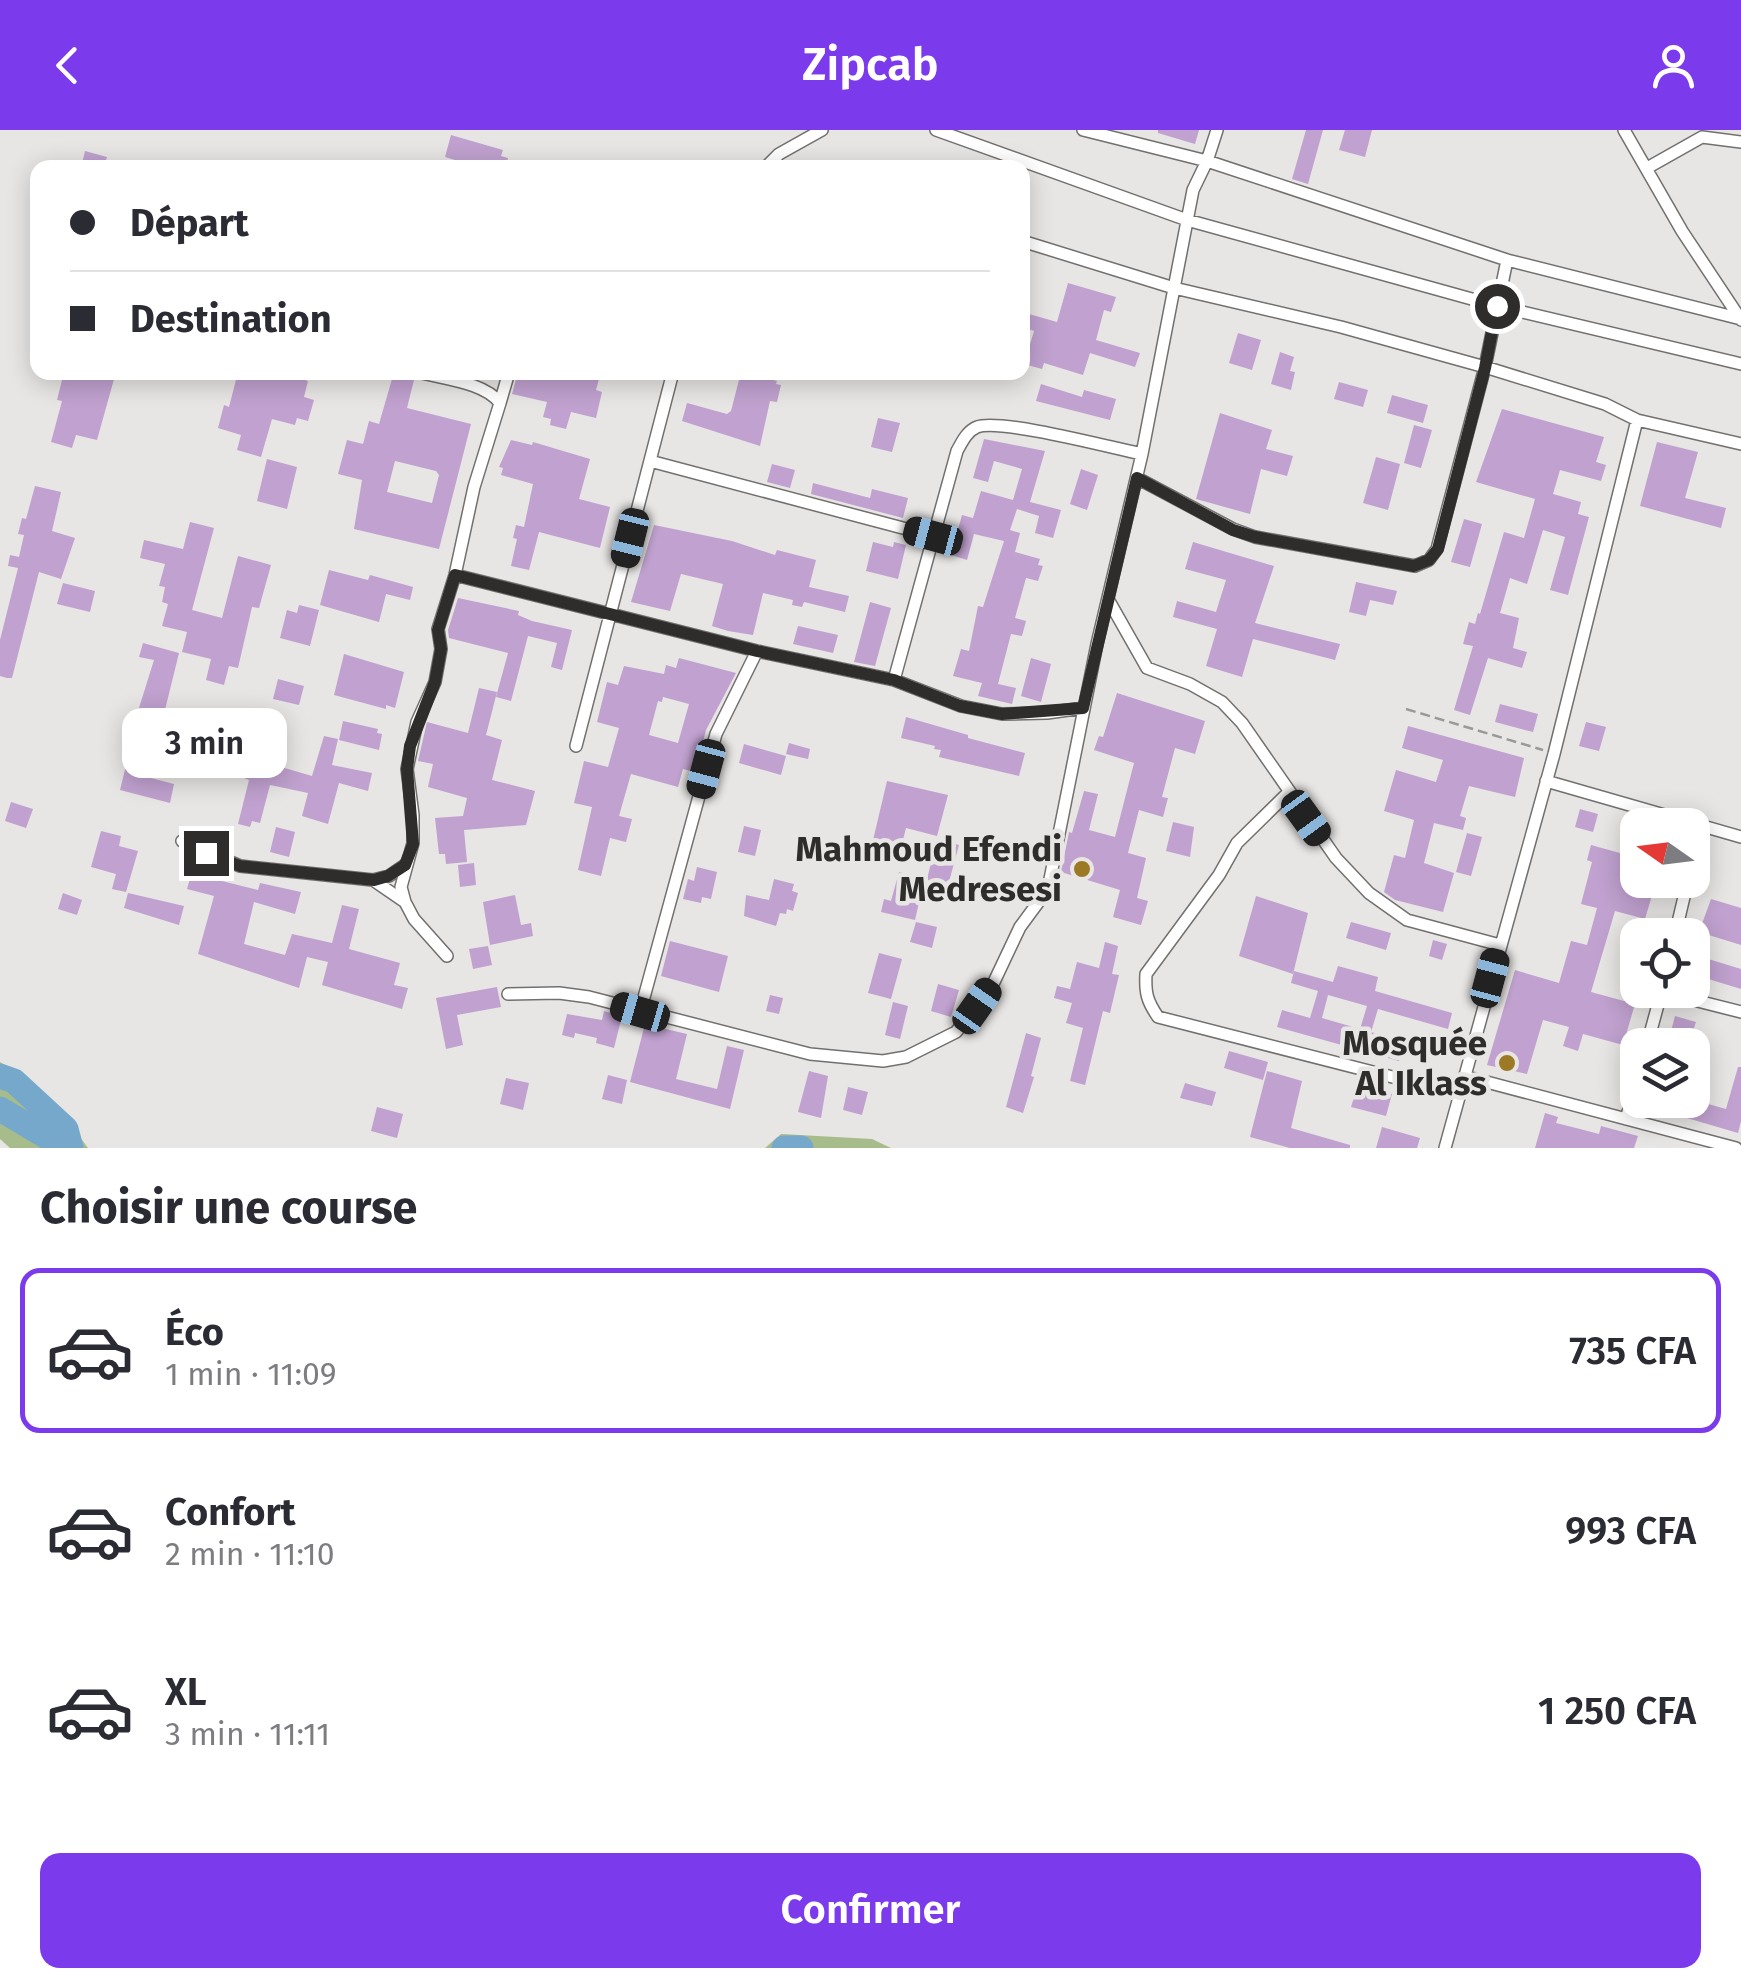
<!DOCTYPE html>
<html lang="fr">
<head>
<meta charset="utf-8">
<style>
	body { margin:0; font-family:"Fira Sans",sans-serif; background:#f2f2f3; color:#2b2b33; height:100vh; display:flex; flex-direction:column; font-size:38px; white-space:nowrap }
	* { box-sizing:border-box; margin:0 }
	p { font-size:32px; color:#7c7c81 }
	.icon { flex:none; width:55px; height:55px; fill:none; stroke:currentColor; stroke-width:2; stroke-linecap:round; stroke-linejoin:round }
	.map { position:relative; height:1018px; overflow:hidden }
	.drawer { display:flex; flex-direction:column; background:#fff; flex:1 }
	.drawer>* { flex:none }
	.banner { position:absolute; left:30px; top:30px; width:1000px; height:220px; border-radius:20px; box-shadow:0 5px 25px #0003; display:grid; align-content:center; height:220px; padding:0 40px; background:#fff }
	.needle { width:65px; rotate:284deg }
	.fabs { position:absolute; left:1620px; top:678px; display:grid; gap:20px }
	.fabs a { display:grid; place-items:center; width:90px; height:90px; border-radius:20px; background:#fff; box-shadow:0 5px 25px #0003; font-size:50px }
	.end { position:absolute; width:45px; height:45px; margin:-22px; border:12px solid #2e2d2c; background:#fff; box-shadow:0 0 0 5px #fff }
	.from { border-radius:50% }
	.bubble { position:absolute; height:70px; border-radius:20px; background:#fff; box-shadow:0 5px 25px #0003; font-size:32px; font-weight:600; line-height:70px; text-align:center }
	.car { position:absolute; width:30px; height:60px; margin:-30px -15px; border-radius:12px; box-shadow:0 0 8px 2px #0007; background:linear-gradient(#222 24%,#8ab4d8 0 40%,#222 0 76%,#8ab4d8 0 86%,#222 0) }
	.banner b { display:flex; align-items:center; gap:35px; height:95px; font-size:38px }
	.banner b+b { border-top:2px solid #e1e1e2 }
	.banner i { width:25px; height:25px; background:#2b2b33 }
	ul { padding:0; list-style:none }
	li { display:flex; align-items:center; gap:30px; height:165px; margin:0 20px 15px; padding:0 20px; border:5px solid transparent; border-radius:20px }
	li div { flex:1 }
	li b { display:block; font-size:38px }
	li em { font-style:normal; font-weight:600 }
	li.on { border-color:#7c3aed }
	li>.icon { width:90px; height:90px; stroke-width:1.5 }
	h2 { padding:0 40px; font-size:45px; line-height:120px }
	.action { display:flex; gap:20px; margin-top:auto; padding:20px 40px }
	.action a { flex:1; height:115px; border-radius:20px; background:#7c3aed; color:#fff; font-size:40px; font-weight:600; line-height:115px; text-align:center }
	header { display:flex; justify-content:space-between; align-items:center; height:130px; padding:0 40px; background:#7c3aed; color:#fff; font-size:45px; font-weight:600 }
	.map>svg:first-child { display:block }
	.green { fill:#a6bd8b }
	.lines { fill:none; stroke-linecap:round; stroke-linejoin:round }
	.river { stroke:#76a8cb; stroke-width:25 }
	.building { fill:#c0a1cf; fill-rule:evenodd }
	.street-casing { stroke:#72706e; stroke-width:14 }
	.path { stroke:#9b9998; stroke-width:2.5; stroke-dasharray:10 5; stroke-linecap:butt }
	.street { stroke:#fff; stroke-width:11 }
	.route { stroke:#2e2d2c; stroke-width:12 }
	.poi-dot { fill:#9c7924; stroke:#e8e6e4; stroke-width:4 }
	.labels { text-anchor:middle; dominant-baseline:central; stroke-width:9; stroke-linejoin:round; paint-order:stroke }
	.poi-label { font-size:35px; font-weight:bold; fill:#2e2d2c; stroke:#e8e6e4; text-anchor:end }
</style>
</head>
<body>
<header><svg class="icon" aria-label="back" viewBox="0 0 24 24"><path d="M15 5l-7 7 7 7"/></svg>Zipcab<svg class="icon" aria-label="person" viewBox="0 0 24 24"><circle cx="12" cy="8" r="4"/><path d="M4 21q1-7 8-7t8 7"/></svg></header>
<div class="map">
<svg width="1741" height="1018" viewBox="0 0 1741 1018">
	<rect width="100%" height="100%" fill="#e8e6e4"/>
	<!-- green -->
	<path class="green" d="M0 932C40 956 62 981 88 1018H10L0 1009Z
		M781 1004 872 1009 891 1018H765Z"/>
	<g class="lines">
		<!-- river -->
		<path class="river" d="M0 946 14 951 66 999 71 1018
			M0 979 57 1013H68
			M784 1018H801"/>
	</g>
	<!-- building -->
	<path class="building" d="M1158 0H1199L1195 14 1158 3Z
		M1306 0H1323L1308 54 1292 49Z
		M1345 0H1372L1365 27 1339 20Z
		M451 5 503 20 501 26 508 28 506 38H453L455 30 445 27Z
		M85 21 107 27 104 38H81Z
		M1068 153 1116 167 1111 182 1104 180 1096 210 1140 223 1135 237 1090 223 1083 245 1044 233 1042 239 1024 234 1034 201 1022 197V182L1057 192Z
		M1238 203 1261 210 1252 240 1229 233Z
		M1280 222 1294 227 1290 241 1295 242 1291 260 1271 254Z
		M64 242H116L97 310 76 305 72 318 51 312 62 271 57 270Z
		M238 242H282L308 251 304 267 314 270 308 291 297 288 295 295 272 289 261 327 237 320 241 305 218 298 224 275 229 277Z
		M394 242H409L414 250 407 278 471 294 439 419 354 399 362 350 338 344 347 310 363 314 369 291 379 294ZM395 331 436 341 439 345 432 373 387 362Z
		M518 242H581L599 249 596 260 602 262 596 288 571 282 566 299 550 295 551 289 543 287 547 272 512 264Z
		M741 242H760L759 246 777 251 776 254 781 255 777 272 770 271 760 316 682 291 687 273 727 284 731 281Z
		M1339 252 1368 260 1363 277 1334 269Z
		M1041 254 1082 267 1084 260 1116 269 1110 290 1036 271Z
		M1392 265 1428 275 1423 293 1387 283Z
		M1502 279 1604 307 1596 332 1606 335 1601 351 1560 340 1553 364 1581 372 1578 384 1589 387 1568 465 1550 460 1565 407 1543 400 1527 454 1510 448 1500 483 1519 488 1513 518 1527 522 1522 538 1488 528 1470 585 1454 580 1473 516 1463 514 1469 492 1475 494 1478 483 1480 484 1504 402 1524 408 1535 369 1476 352Z
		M1220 283 1272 300 1266 319 1293 326 1287 346 1261 339 1250 384 1196 369Z
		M878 288 900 293 892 322 871 317Z
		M1414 295 1432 300 1421 338 1404 333Z
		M984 309 1045 321 1030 372 1061 380 1053 408 1035 403 1039 386 1017 379 1010 400 1020 403 1015 422 1040 429 1038 435 1043 436 1038 451 1026 448 1015 488 1026 491 1022 506 1011 504 998 554 1016 558 1012 574 978 566 982 553 953 546 961 519 969 521 978 476 983 477 1004 411 974 404 967 430 951 425 962 385 973 388 981 361 1013 370 1022 339 994 331 988 352 973 348Z
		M511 310 532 315 533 312 590 329 579 369 610 377 600 418 539 402 529 440 511 436 517 409 513 408 516 395 524 397 533 354 501 345 503 338 499 337Z
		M1657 312 1698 322 1685 368 1726 378 1721 398 1640 376Z
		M1376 327 1400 334 1388 380 1363 373Z
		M267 329 297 337 287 379 257 371Z
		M772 334 795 340 790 358 767 352Z
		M1081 339 1098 345 1087 380 1070 374Z
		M813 353 870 368 872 359 908 368 903 388 811 364Z
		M35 356 61 362 52 401 75 408 61 449 39 442 12 548H7L0 546V510L18 438 8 436 10 425 19 427 24 405 18 404 22 388 26 389Z
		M1464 389 1482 394 1470 437 1451 432Z
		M190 392 214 398 192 480 222 488 238 426 271 435 259 478 252 477 238 538 229 536 224 555 206 550 211 529 182 522 187 502 162 496 168 474 162 472 165 457 159 456 165 434 140 428 144 410 183 419Z
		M654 395 732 411 775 425 777 420 816 430 809 457 849 466 845 482 804 472 802 477 792 475 793 470 763 463 753 505 728 501 712 496 723 454 681 444 670 481 631 472Z
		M873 412 893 417 894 412 906 415 898 449 866 441Z
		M1193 412 1274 436 1255 493 1340 514 1335 530 1253 509 1242 547 1206 536 1217 499 1173 487 1177 471 1216 482 1226 450 1185 439Z
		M329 440 368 450 370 445 413 457 410 470 386 464 379 492 320 475Z
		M1356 452 1397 461 1393 475 1370 470 1366 486 1349 482Z
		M63 453 95 461 90 482 57 474Z
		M458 468 519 481 518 485 532 491 572 500 562 540 551 537 557 513 528 506 511 571 496 567 508 523 449 508 448 500Z
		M870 472 891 478 875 536 854 532Z
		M299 475 319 480 310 516 280 508 287 480 297 483Z
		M798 496 838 505 833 523 793 514Z
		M143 513 179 523 163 588 138 581 154 530 139 527Z
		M344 524 404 542 395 578 386 575V579L334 565Z
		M679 528 736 543 706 600 695 642 683 639 678 657 631 644 619 686 632 689 626 712 610 708 601 746 578 740 592 677 574 673 584 631 608 637 619 598 597 592 607 552 618 555 624 536 664 544 666 535 676 538ZM663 567 689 574 678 613 649 605 658 571 662 572Z
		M1031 528 1051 534 1041 572 1021 566Z
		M278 549 304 556 299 575 273 569Z
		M479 558 497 562 486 605 502 610 492 650 535 661 526 695 464 700 467 732 446 734 445 724H439L435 688 463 686 467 668 428 657 433 634 418 631 427 592 468 603Z
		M1117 563 1205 591 1195 624 1175 618 1162 667 1168 668 1163 687 1139 680 1128 723 1146 728 1137 768 1148 771 1141 795 1113 787 1120 760 1061 742 1069 702 1072 703 1084 661 1098 664 1089 700 1115 707 1134 633 1094 620 1099 606 1103 607Z
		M1500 574 1538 584 1533 602 1495 592Z
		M906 587 968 605V608L1025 623 1019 646 939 627 941 620 934 619 935 616 901 608Z
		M343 591 378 599 377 603 382 604 379 620 339 610Z
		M1586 592 1606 597 1599 621 1579 616Z
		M1408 596 1524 628 1515 667 1469 656 1460 686 1466 688 1463 700 1434 693 1424 733 1454 743 1443 782 1395 770 1384 762 1394 725 1405 728 1414 690 1384 681 1396 640 1436 652 1443 630 1402 618Z
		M324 606 338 609 332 635 372 643 368 661 339 653 328 694 302 686 308 663 270 655 260 693 252 691 250 697 238 694 249 650 244 648 247 638 252 639 254 629 312 646Z
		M132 611 155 617 147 647 174 654 170 673 120 660Z
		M789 613 810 619 808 629 786 624Z
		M744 614 786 626 781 645 739 633Z
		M887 651 948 665 937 706 906 698 898 730 870 723Z
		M11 672 33 679 26 698 5 691Z
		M1580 679 1598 684 1593 702 1575 697Z
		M1173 692 1194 697 1190 727 1166 721Z
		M744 696 761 700 755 726 738 722Z
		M276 697 295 702 289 727 270 722Z
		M101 701 121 706 119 716 138 721 126 762 112 759 116 744 91 737Z
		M1467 703 1482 707 1471 746 1456 742Z
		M937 709 959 715 943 774 920 768 915 790 881 782 884 769 891 771 899 742 927 749Z
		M1591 715 1638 728V750L1656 752 1645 789 1615 781 1591 862 1635 874 1623 915 1583 904 1578 921 1563 916 1569 897 1543 890 1527 944 1487 935 1515 840 1559 853 1571 811 1587 815 1597 778 1581 774 1592 732 1587 730Z
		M474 733 476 755 460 757 458 735Z
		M194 735 216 740 214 749 258 760 260 753 301 762 295 784 254 772 244 814 285 825 292 804 332 813 342 775 359 779 349 819 400 833 394 855 408 858 402 879 322 855 328 832 307 827 299 858 198 824 214 766 187 759Z
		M697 737 717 742 711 769 702 767 701 773 683 769 688 749 694 751Z
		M774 749 794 754 792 761 798 763 793 781 787 779 786 784 780 783 776 796 744 786 746 765 769 770Z
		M63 763 82 770 77 785 58 779Z
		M128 763 184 776 179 795 124 778Z
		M515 765 521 795 531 793 533 806 490 815 483 772Z
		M1256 766 1308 783 1293 844 1239 826Z
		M1711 769 1741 778V815L1699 802Z
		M916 792 937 797 932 818 910 812Z
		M1351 792 1391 803 1386 820 1346 808Z
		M1433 810 1447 814 1442 830 1429 826Z
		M670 811 728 826 719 862 661 846Z
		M1105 812 1118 816 1112 844 1119 845 1110 883 1103 881 1085 955 1070 951 1083 898 1066 893 1072 873 1054 868 1057 856 1070 859 1077 832 1099 838Z
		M488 816 492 835 473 839 469 819Z
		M879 823 902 829 891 869 868 863Z
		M1692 824 1741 839V859L1692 844Z
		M1338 836 1378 847 1375 861 1452 883 1448 899 1378 879 1371 902 1405 912 1399 931 1277 897 1282 880 1310 888 1318 861 1291 853 1294 841 1333 852ZM1328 865 1367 876 1360 899 1322 888Z
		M938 854 959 860 951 887 931 881Z
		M497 857 501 877 457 885 463 915 446 919 436 868Z
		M770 865 783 868 779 884 766 881Z
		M893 872 908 876 900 909 885 905Z
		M604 881 622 886 614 918 596 913 597 908 575 903 574 908 562 905 567 884 602 890Z
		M1675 886 1696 892 1691 907 1671 901Z
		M645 894 687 904 676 949 717 959 727 916 744 920 730 979 630 952Z
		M1026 903 1041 908 1031 946 1034 947 1023 983 1006 977Z
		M1229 921 1268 932 1263 950 1224 938Z
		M1738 937H1741V991L1738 1003 1663 981 1667 970H1694L1726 979Z
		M809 941 828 946 821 988 798 982Z
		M1267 941 1302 951 1291 998 1350 1015V1018H1290L1250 1007Z
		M608 945 627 950 622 974 602 969Z
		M506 948 529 953 523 980 500 974Z
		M1185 953 1216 962 1212 976 1180 968Z
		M1358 955 1392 964 1386 986 1351 977Z
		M848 957 868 962 862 985 843 980Z
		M377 977 403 984 397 1008 371 1001Z
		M1545 983 1558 987 1556 993 1580 999 1599 1004 1601 996 1638 1006 1634 1018H1535Z
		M1382 997 1420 1008 1417 1018H1376Z"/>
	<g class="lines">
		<!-- street casing -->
		<g class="street-casing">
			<path id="street" d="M936 0 1187 90 1497 176 1741 234
				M1083 0 1207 31 1507 130 1741 189
				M1624 0 1682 101 1741 190
				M765 38 779 24 822 0
				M1647 38 1702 7 1741 12
				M1022 111 1174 158 1341 197 1485 237 1605 274 1637 290 1741 314
				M418 242C443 249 484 252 500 273L474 357 455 445 438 499 441 519 435 552 417 592 407 639 413 685V713L401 757 405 772 414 789 447 826
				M500 273 509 242
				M650 331 933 406
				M1137 348 1233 399 1255 407 1415 436 1429 430 1437 419 1485 237 1507 130
				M455 445 757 521 894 550 961 576 1002 584 1047 583 1083 578
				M1109 471 1147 538 1190 554 1222 572 1242 593 1336 728 1369 763 1407 790 1500 815
				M894 550 957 321C962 312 967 301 977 297 999 288 1113 318 1142 324
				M576 616 673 242
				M1546 651 1741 707
				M1289 662 1237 713 1219 745 1146 844C1145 863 1147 871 1158 887L1459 964
				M182 711 240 736 373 750 405 772
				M1692 733 1701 696
				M373 750 389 746 405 735
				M1675 805 1688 750
				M1662 862 1741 882
				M508 864 559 863 589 867 810 924 883 931 906 927 956 902 977 876 994 852 1020 797 1048 759 1097 514 1142 324 1193 60 1207 31 1217 0
				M640 882 716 604 757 521
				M1647 915 1662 860
				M1464 946 1736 1018
				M1626 989 1638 948
				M1445 1018 1554 624 1637 290"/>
		</g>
		<!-- path -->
		<path class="path" d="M1406 579 1543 620"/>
		<!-- street -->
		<use href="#street" class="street"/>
	</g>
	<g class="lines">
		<!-- route -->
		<path class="route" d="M206 723 240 736 374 750 388 746 405 735 413 714 407 639 410 616 435 552 441 519 438 500 455 445 757 521 894 550 960 576 1002 584 1083 578 1137 348 1233 400 1255 407 1414 436 1429 430 1438 419 1485 238 1497 176"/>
	</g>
	<!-- markers -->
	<g class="poi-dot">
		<circle cx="1082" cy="739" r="10"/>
		<circle cx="1507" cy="933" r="10"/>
	</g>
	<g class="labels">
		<!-- poi labels -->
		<g class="poi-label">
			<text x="1062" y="719">Mahmoud Efendi<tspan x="1062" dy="40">Medresesi</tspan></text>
			<text x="1487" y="913">Mosquée<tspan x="1487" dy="40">Al Iklass</tspan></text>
		</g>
	</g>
</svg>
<div class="fabs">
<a><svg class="needle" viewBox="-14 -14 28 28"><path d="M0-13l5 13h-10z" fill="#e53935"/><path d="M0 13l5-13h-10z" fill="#7c7c81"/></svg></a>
<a><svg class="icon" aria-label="locate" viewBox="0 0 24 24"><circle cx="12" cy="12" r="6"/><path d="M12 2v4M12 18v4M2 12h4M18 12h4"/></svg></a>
<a><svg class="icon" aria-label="layers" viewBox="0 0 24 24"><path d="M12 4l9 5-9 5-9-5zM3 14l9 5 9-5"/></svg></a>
</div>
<i class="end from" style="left:1497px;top:176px"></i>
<i class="end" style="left:206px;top:723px"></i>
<div class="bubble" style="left:122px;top:578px;width:165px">3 min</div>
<i class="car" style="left:933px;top:406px;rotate:285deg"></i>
<i class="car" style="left:630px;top:408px;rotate:194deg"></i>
<i class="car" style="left:706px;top:639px;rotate:195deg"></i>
<i class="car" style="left:1306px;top:688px;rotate:144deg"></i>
<i class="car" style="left:1490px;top:848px;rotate:15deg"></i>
<i class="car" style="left:977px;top:876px;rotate:35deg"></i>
<i class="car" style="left:640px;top:882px;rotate:286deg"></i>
<div class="banner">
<b><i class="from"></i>Départ</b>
<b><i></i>Destination</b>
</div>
</div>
<section class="drawer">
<h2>Choisir une course</h2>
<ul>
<li class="on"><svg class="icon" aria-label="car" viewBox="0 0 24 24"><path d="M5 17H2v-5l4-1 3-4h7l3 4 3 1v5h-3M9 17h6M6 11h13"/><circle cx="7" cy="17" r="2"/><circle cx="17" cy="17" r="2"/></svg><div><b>Éco</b><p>1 min · 11:09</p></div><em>735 CFA</em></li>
<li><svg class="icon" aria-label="car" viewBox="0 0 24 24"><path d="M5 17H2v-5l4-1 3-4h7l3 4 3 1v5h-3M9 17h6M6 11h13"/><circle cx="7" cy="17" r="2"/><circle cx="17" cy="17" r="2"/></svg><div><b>Confort</b><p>2 min · 11:10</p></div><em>993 CFA</em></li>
<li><svg class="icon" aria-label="car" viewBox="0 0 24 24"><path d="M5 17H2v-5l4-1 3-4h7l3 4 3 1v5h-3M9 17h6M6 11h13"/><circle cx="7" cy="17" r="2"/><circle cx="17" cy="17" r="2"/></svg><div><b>XL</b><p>3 min · 11:11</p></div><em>1 250 CFA</em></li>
</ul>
<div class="action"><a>Confirmer</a></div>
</section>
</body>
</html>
